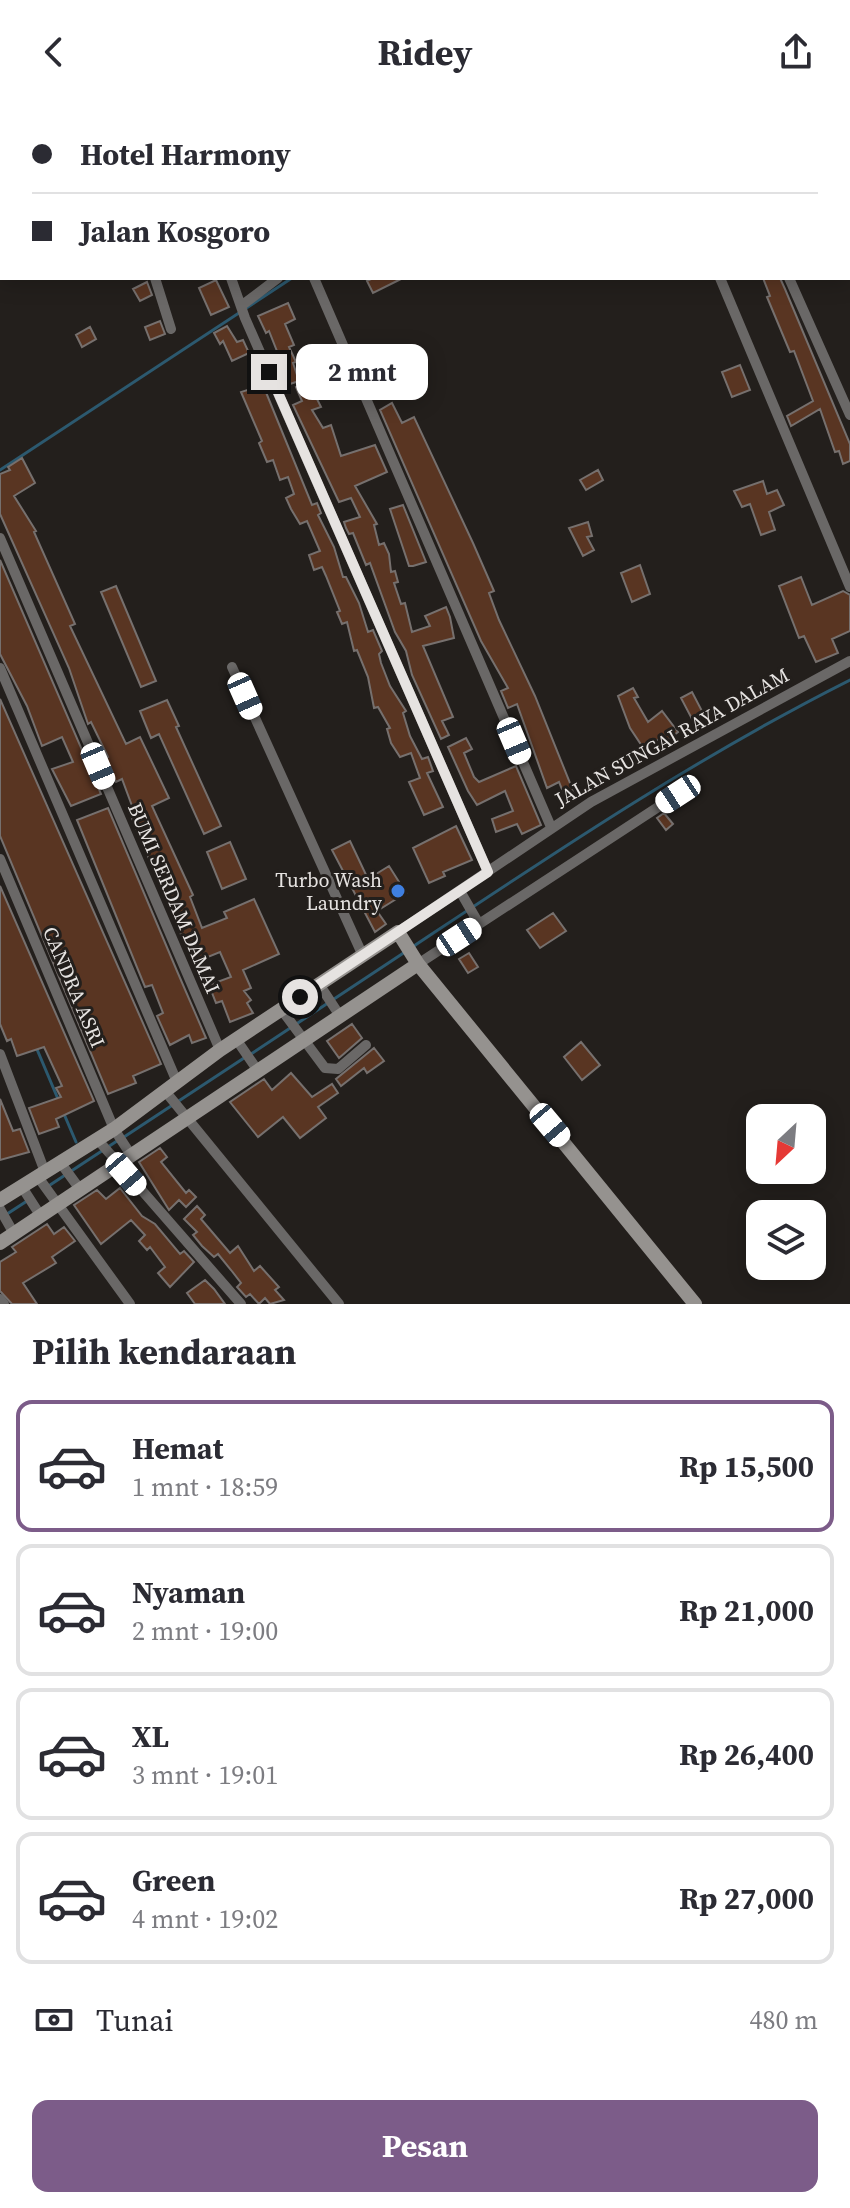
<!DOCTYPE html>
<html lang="id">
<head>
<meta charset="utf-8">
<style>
	body { margin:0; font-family:"Source Serif 4",serif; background:#f2f2f3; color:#2b2b33; height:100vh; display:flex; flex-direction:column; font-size:30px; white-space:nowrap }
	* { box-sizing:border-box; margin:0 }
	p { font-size:26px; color:#7c7c81 }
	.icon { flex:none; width:44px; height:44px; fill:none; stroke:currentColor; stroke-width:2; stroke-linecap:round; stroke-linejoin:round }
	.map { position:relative; height:1200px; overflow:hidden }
	.side { display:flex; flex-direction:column; background:#fff; flex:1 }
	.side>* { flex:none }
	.guide { position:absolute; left:0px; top:0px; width:850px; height:176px; box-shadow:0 4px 20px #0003; display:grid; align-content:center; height:176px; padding:0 32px; background:#fff }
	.needle { width:52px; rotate:206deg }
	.controls { position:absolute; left:746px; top:1000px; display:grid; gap:16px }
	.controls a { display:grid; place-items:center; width:80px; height:80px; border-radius:16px; background:#fff; box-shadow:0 4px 20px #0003; font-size:40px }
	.end { position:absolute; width:36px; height:36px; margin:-18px; border:10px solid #e6e3e1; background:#111; box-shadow:0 0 0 4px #111 }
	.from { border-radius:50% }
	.bubble { position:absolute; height:56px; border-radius:16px; background:#fff; box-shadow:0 4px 20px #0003; font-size:26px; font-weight:700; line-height:56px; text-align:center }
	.car { position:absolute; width:24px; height:48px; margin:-24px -12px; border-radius:10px; box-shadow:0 0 6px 2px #0007; background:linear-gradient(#fff 24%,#345 0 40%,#fff 0 76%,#345 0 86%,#fff 0) }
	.guide b { display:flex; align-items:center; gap:28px; height:76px; font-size:30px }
	.guide b+b { border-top:2px solid #e1e1e2 }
	.guide i { width:20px; height:20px; background:#2b2b33 }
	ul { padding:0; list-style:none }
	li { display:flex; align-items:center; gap:24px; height:132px; margin:0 16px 12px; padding:0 16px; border:4px solid #e1e1e2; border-radius:16px }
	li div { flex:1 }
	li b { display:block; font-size:30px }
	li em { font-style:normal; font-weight:700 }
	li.current { border-color:#7c5c89 }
	li>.icon { width:72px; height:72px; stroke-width:1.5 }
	h2 { padding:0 32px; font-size:36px; line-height:96px }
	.pay { display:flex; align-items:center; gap:20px; height:88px; padding:0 32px; font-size:30px }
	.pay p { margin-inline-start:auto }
	.cta { display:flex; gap:16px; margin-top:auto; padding:16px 32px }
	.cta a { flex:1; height:92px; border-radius:16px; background:#7c5c89; color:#fff; font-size:32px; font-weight:700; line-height:92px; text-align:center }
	header { display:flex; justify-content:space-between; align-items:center; height:104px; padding:0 32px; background:#fff; font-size:36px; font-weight:700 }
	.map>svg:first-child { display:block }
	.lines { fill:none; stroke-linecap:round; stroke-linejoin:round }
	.stream { stroke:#2c596f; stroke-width:3 }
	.building { fill:#593522; stroke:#76706e; stroke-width:2 }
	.street { stroke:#6a6867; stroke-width:10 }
	.secondary { stroke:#95928f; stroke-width:14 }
	.route { stroke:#e6e3e1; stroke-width:10 }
	.shop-dot { fill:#3f7fe0; stroke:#231f1c; stroke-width:3 }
	.labels { text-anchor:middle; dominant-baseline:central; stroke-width:6; stroke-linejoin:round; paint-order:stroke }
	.street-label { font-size:20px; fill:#e6e3e1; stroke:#231f1c }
	.poi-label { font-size:20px; fill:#e6e3e1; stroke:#231f1c; text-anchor:end }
</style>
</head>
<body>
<header><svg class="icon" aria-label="back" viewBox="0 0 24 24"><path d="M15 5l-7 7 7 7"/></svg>Ridey<svg class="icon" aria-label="share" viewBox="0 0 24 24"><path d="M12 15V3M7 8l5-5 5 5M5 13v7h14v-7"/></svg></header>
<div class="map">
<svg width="850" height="1200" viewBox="0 0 850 1200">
	<rect width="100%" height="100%" fill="#231f1c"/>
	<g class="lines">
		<!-- stream -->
		<path class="stream" d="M0 366 292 174
			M414 842C557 747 697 653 850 576
			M334 895 405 848
			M36 943 58 995
			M251 950 328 899
			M64 1010 76 1038
			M124 1033 244 954
			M50 1081 117 1037
			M7 1110 27 1097"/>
	</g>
	<!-- building -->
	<path class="building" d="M373 174H403L373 189 367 177Z
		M763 174H780L785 185 850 340V357L843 360 839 347 835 348 820 305 791 322 787 312 813 297 794 247 790 248 767 193 770 192Z
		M216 176 229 203 211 211 199 184Z
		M147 178 152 191 140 197 133 185Z
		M288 199 295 215 285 220 294 241 289 243 296 258 293 259 299 277 290 280 269 227 266 229 258 212Z
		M160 217 165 230 150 236 145 223Z
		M227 222 237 238 243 236 249 249 232 257 223 237 220 240 214 229Z
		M90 223 96 235 82 243 76 231Z
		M740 261 750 286 732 293 722 268Z
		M304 280 310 293 315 291 321 303 312 306 323 324 331 321 341 352 375 341 387 368 355 382 377 420 374 421 379 441 384 439 389 450 391 468 395 467 398 478 394 479 401 500 405 499 412 528 430 522 425 512 446 503 450 513 454 534 423 542 453 613 442 617 449 631 441 635 412 571 406 547 395 528 370 459 366 461 353 429 349 430 346 424 344 418 360 413 351 394 339 398 293 301 302 297 296 283Z
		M263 281 312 401 317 399 321 409 318 411 334 443 343 473H346L359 499 368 528 373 526 382 547 379 550 381 559 390 582 406 607 403 609 410 632 422 655 428 653 433 667 427 669 443 703 424 711 409 678 420 674 411 649 400 653 391 639 387 625 390 624 378 603 374 604 368 573 357 546 354 547 347 518 342 520 337 508 340 507 326 472 322 463 314 466 309 451 320 447 307 417 300 420 291 405 286 394 294 390 288 373 280 376 273 356 267 358 259 339 262 337 241 288Z
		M392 299 402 319 414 313 473 439 494 487 489 489 499 516 535 592 576 694 567 698 559 678 547 684 517 600 508 604 501 587 508 584 481 537 380 306Z
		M22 354 35 379 14 392 36 427 34 428 75 520 70 522 126 640 140 633 169 694 152 702 193 791 190 793 202 824 227 814 224 808 254 795 279 850 243 866 251 884 244 887 251 896 247 899 253 909 230 918 222 897 216 899 209 881 231 873 220 848 193 859 131 712 135 710 122 675 116 678 105 655 108 653 91 618 88 620 69 564 0 410V370L10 366 8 363Z
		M598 366 603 376 586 386 580 376Z
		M763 377 767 390 777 386 784 401 769 408 775 426 761 431 750 400 742 403 734 387Z
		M403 401 426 458 413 462H409L390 405Z
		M588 418 592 432 587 433 594 446 583 452 569 424Z
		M0 456 101 690 71 702 52 665 73 658 62 633 42 642 27 602 0 550Z
		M640 461 650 490 632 498 621 469Z
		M801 473 812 501 843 487 850 491V527L832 535 838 549 816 558 804 532 799 534 779 482Z
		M116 482 156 577 141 583 101 488Z
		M633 584 638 593 634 594 648 618 662 607 678 628 666 637 662 633 644 645 630 624 618 592Z
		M692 588 703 609 692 615 681 594Z
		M0 595 161 960 133 972 136 979 108 990 0 732Z
		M167 596 179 622 176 623 221 722 204 730 159 630 151 634 140 607Z
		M466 634 472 645 464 649 474 673 479 678 516 662 541 721 522 730 517 720 496 728 492 715 513 707 505 687 477 701 468 687 448 643Z
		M108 704 177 867 206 934 192 939 189 931 170 941 157 912 163 909 152 881 145 883 77 716Z
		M664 709 673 720 666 726 657 714Z
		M456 722 472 756 443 768 445 772 429 779 413 744Z
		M350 737 368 775 389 762 406 789 377 807 386 820 375 828 332 746Z
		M230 738 246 775 222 785 207 748Z
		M0 782 94 997 56 1015 59 1023 39 1030 29 1004 61 993 56 984 62 982 44 943 17 952 11 935 7 937 0 920Z
		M553 809 566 827 540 844 527 826Z
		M469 849 478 863 468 869 459 855Z
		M352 920 362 934 339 954 327 937Z
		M581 938 600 961 582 976 564 953Z
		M374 944 384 957 367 969 364 964 341 982 336 975Z
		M291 969 312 993 332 980 338 989 318 1003 326 1014 300 1034 283 1013 258 1033 230 998 264 975 272 986Z
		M0 995 13 1027 20 1025 29 1048 0 1056Z
		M160 1044 167 1053 161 1058 186 1089 189 1086 196 1093 186 1103 179 1096 169 1106 139 1058Z
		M120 1084 142 1112 155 1120 180 1150 184 1147 194 1158 170 1183 158 1169 165 1163 150 1143 147 1146 139 1137 145 1131 131 1116 101 1140 74 1101 97 1086 106 1095Z
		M197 1102 205 1111 201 1115 230 1149 238 1142 254 1167 260 1162 279 1183 275 1186 284 1196 270 1200 265 1194 259 1200 250 1190 246 1193 237 1183 241 1179 231 1166 218 1150 214 1153 202 1142 193 1131 197 1128 184 1115Z
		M47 1120 54 1130 64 1123 75 1137 52 1153 56 1159 23 1179 37 1200H12L0 1187V1158L16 1148 12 1143Z
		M205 1176 214 1185 225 1200H195L187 1189Z"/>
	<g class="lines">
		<!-- street -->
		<path class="street" d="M99 0V2
			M174 0 175 2
			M251 0V2
			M344 0V2
			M647 0 648 2
			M718 0 719 2
			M326 2 332 0
			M155 174 171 225
			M231 174 245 214 488 768
			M314 174 551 723
			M720 174 850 483
			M789 174 850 311
			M241 202 278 174
			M0 434 220 946
			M232 563 363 852
			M0 564 177 978
			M0 755 114 1025 131 1051
			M460 787 479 820
			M398 828 591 698 850 557
			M418 860 678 690
			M319 880 340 912
			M281 905 325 964 338 965 366 941
			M236 935 258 967
			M0 950 45 1068
			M165 987 339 1200
			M97 1035 241 1200
			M60 1058 79 1084
			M38 1073 130 1200
			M22 1083 40 1111
			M0 1105 13 1128
			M0 1195 4 1200"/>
		<!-- secondary -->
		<path class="secondary" d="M0 1096 114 1025 220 946 398 828 418 860 695 1200
			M0 1139 418 860"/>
	</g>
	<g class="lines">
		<!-- route -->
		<path class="route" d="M269 268 488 768 300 893"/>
	</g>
	<!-- markers -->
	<circle class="shop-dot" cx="398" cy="787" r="8"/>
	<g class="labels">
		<!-- street labels -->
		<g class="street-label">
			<text transform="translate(672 633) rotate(-29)">JALAN SUNGAI RAYA DALAM</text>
			<text transform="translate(174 794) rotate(67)">BUMI SERDAM DAMAI</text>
			<text transform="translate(74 883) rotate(67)">CANDRA ASRI</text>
		</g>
		<!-- poi labels -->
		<g class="poi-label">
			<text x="382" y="776">Turbo Wash<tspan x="382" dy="23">Laundry</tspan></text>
		</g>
	</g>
</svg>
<div class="controls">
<a><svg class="needle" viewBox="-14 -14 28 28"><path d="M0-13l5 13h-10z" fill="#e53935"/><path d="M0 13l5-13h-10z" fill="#7c7c81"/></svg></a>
<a><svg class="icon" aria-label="layers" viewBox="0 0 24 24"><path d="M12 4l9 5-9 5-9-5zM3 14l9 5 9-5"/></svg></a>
</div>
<i class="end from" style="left:300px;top:893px"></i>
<i class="end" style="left:269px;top:268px"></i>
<div class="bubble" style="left:296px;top:240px;width:132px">2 mnt</div>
<i class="car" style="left:245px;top:592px;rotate:156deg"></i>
<i class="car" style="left:514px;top:637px;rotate:157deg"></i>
<i class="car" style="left:98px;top:662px;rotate:157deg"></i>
<i class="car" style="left:678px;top:690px;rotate:237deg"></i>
<i class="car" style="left:459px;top:833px;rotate:57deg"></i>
<i class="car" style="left:550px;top:1021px;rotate:140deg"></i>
<i class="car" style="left:126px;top:1070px;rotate:139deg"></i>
<div class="guide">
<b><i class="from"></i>Hotel Harmony</b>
<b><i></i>Jalan Kosgoro</b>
</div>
</div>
<section class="side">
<h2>Pilih kendaraan</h2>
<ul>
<li class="current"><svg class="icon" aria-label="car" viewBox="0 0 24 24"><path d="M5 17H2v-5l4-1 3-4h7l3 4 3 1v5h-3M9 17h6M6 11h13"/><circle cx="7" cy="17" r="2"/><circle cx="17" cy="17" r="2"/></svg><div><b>Hemat</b><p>1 mnt · 18:59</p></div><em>Rp 15,500</em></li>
<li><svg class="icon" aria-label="car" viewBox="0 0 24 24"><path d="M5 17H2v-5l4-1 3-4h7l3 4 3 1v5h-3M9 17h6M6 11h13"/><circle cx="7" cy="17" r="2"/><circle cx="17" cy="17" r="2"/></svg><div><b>Nyaman</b><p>2 mnt · 19:00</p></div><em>Rp 21,000</em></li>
<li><svg class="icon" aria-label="car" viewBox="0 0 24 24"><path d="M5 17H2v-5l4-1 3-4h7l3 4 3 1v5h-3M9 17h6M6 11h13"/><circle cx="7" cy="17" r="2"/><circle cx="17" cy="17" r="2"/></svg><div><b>XL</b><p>3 mnt · 19:01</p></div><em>Rp 26,400</em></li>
<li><svg class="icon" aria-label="car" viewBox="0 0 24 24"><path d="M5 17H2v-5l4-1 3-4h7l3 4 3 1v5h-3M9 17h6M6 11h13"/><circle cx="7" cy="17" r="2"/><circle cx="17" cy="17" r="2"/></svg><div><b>Green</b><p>4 mnt · 19:02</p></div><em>Rp 27,000</em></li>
</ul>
<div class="pay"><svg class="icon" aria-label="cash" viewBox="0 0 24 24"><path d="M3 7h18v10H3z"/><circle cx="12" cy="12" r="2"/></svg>Tunai<p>480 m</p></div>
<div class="cta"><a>Pesan</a></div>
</section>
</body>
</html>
